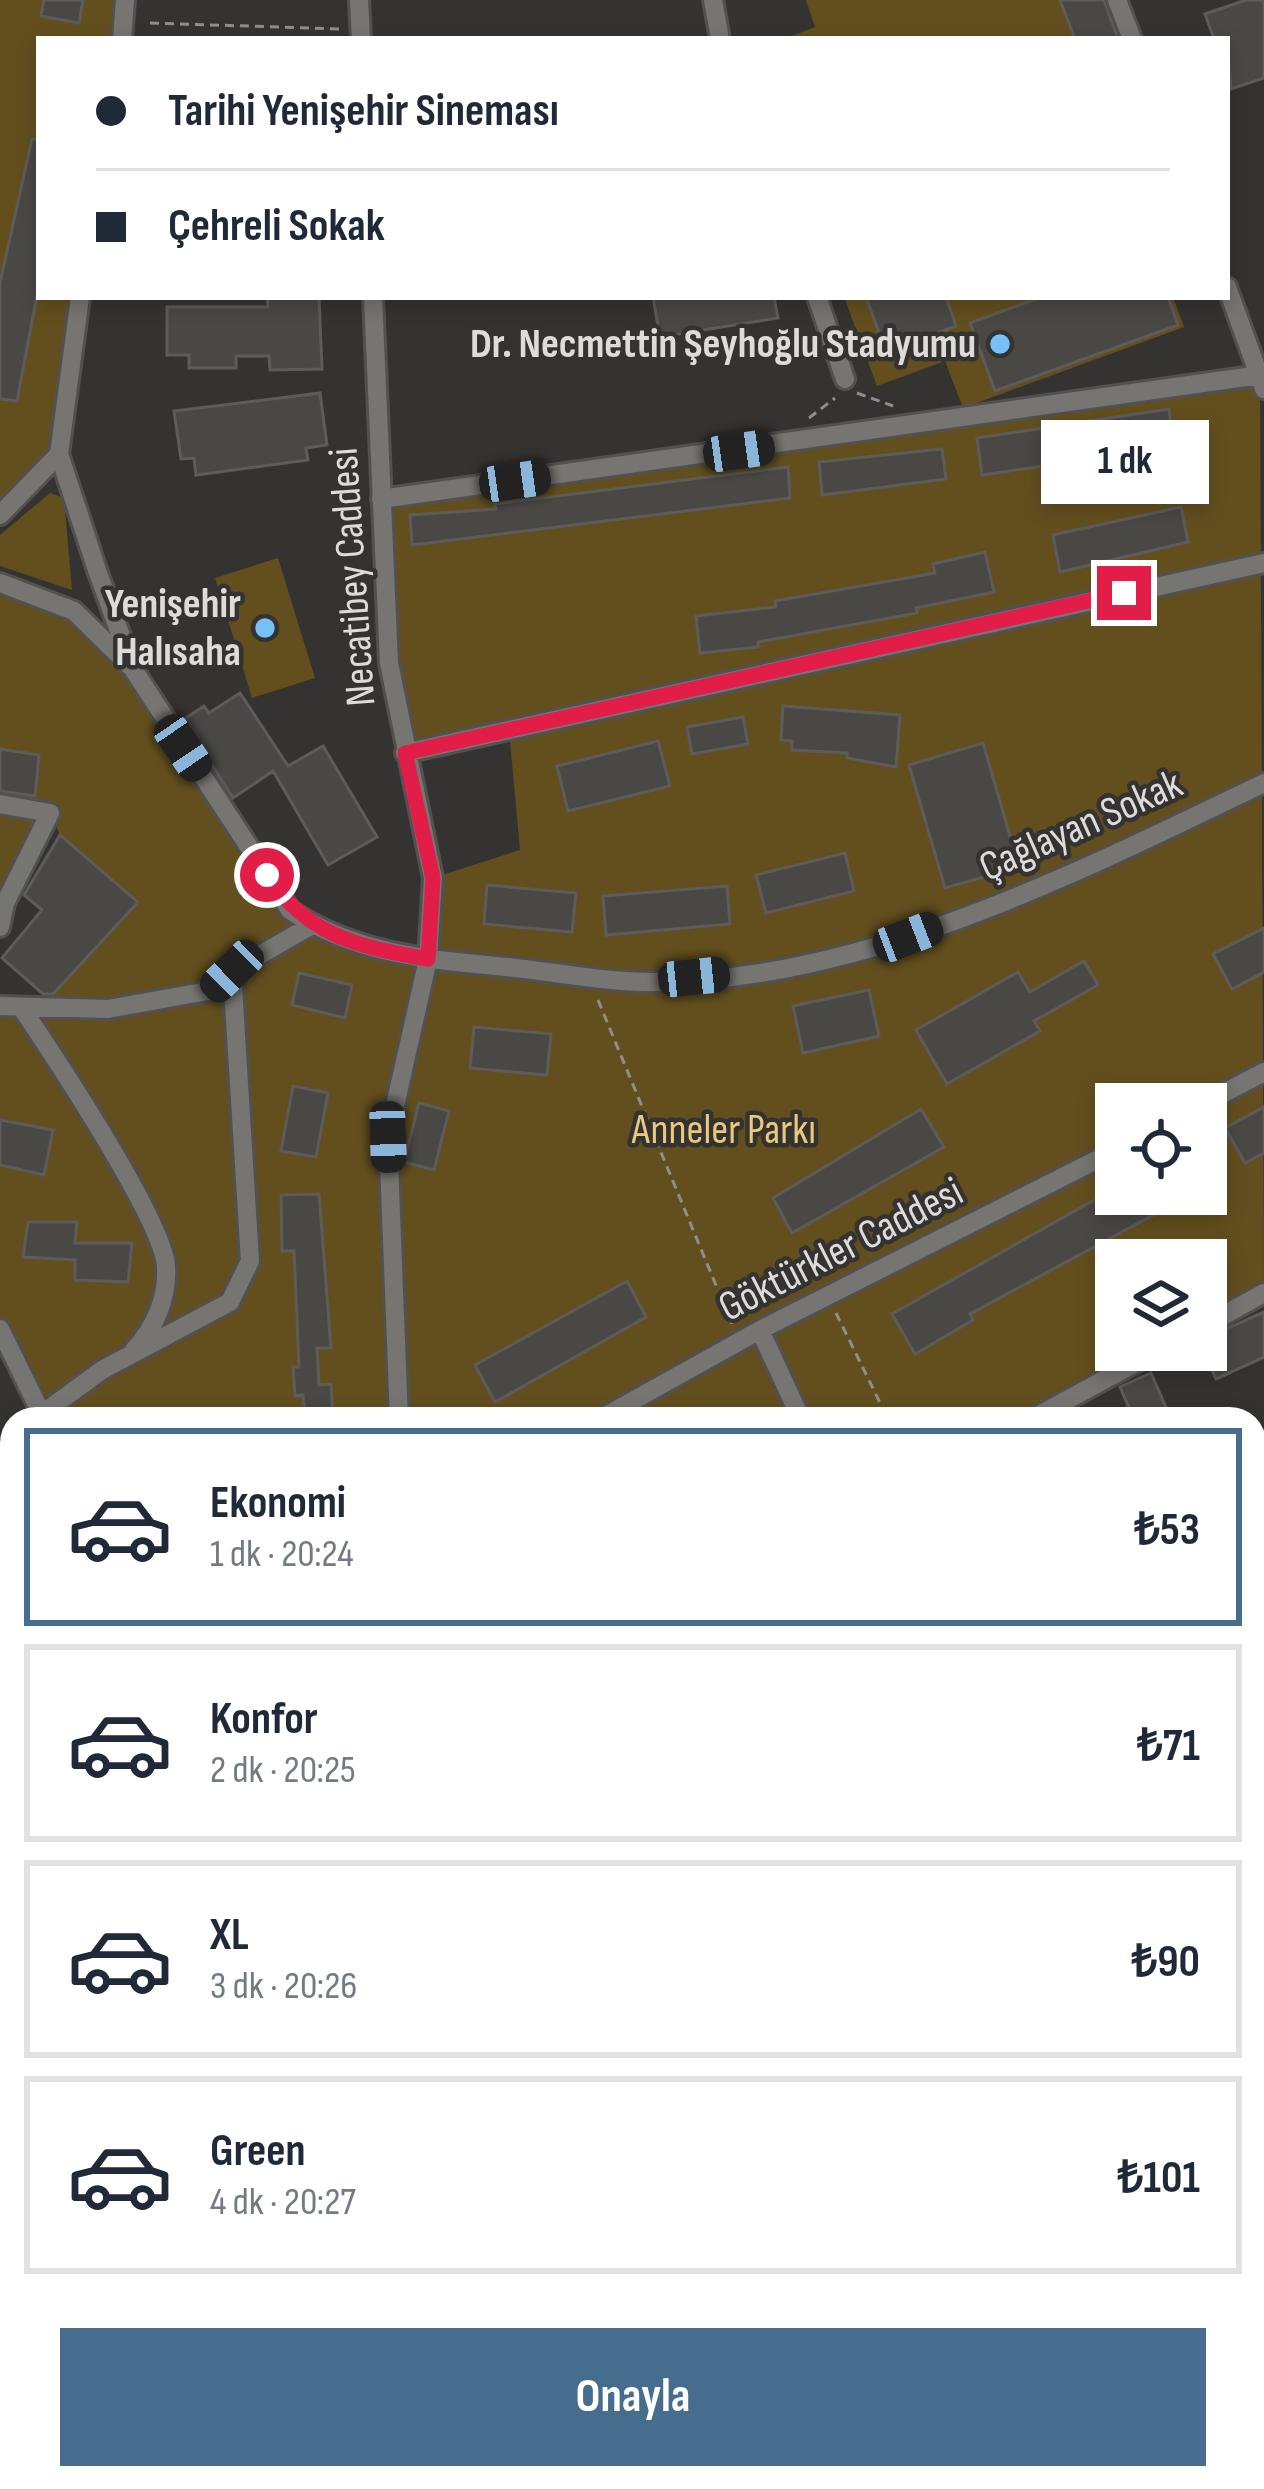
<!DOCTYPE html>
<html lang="tr">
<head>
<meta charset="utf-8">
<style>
	body { margin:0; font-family:"Sofia Sans Condensed",sans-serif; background:#f2f2f3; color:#1f2937; height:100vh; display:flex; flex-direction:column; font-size:45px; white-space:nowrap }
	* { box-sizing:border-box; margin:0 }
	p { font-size:39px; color:#747a83 }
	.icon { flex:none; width:66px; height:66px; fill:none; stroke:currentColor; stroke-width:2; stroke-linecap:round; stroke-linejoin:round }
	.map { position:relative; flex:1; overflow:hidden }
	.details { position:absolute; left:0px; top:1407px; width:1266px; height:1083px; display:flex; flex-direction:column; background:#fff; border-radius:36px 36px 0 0; box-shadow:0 6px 18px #0003 }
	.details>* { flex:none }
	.top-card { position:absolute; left:36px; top:36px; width:1194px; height:264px; border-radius:0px; box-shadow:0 6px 18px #0003; display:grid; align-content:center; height:264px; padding:0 60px; background:#fff }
	.controls { position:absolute; left:1095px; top:1083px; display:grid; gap:24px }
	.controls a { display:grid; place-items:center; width:132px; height:132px; border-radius:0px; background:#fff; box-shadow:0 6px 18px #0003; font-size:60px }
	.end { position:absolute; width:54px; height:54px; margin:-27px; border:15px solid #e11d48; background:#fff; box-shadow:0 0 0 6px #fff }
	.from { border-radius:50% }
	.bubble { position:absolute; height:84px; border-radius:0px; background:#fff; box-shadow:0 6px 18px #0003; font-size:39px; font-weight:700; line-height:84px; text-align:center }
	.car { position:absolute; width:36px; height:72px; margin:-36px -18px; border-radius:15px; box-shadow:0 0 9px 3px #0007; background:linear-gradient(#222 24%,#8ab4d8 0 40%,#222 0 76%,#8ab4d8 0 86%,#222 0) }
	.top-card b { display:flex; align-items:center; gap:42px; height:114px; font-size:45px }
	.top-card b+b { border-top:3px solid #e0e1e3 }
	.top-card i { width:30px; height:30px; background:#1f2937 }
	ul { padding:21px 0 0; list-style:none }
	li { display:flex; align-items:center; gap:36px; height:198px; margin:0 24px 18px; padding:0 36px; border:6px solid #e0e1e3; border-radius:0px }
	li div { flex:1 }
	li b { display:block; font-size:45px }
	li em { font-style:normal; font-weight:700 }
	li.current { border-color:#466d8d }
	li>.icon { width:108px; height:108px; stroke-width:1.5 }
	.action { display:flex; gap:24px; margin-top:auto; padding:24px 60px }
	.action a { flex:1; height:138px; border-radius:0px; background:#466d8d; color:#fff; font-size:48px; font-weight:700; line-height:138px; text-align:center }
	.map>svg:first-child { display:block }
	.green { fill:#634f1e; fill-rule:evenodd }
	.building { fill:#494845; stroke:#5e5c5a; stroke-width:3 }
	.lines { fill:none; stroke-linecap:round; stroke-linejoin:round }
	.minor-casing { stroke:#52514f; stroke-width:24 }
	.path { stroke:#8f8e8c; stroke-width:3; stroke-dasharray:9 6; stroke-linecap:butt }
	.minor { stroke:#777572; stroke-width:18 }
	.route { stroke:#e11d48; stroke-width:15 }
	.poi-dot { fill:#75c0f6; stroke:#353331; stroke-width:4.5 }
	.labels { text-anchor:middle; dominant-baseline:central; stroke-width:9; stroke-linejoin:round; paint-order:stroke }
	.poi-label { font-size:42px; font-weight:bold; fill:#dddcda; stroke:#353331; text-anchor:end }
	.street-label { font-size:42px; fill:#dddcda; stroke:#353331 }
	.park-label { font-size:42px; fill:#eac87d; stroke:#353331 }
</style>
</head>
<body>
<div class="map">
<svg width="1264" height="2489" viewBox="0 0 1264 2489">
	<rect width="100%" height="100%" fill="#353331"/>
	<!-- green -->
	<path class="green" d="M0 0H125L122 39H39V297H83L59 454 0 515Z
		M806 0H1111L1126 39H784L815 27Z
		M844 297H1173L1184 327 963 408 945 361 877 386Z
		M1260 375 1264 1293 1206 1325V1260H1116V1350H1159L1032 1419H44L0 1329V1006L49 999 138 902 60 835 51 815 0 927V583L74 611 133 669 290 910 427 959 433 878 520 850 509 730 405 753 381 499ZM1116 1104H1206V1194H1116Z
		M50 493 64 498 72 590 0 566V535Z
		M278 558 315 678 252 698 215 578Z"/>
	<!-- building -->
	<path class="building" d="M44 0H83L79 23 41 16Z
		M1060 0H1104L1118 39H1075Z
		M1246 0H1264V78L1231 89 1227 39H1214L1205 14Z
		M32 139 39 140V284L17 401 0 399V283Z
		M267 297H319L322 369 270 370 269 356H236V368H189V355H167V307H268Z
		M653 297H774L778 318 660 337Z
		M866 297H946L956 326 886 352Z
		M1041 297H1168L1178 325 995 391 970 323Z
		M320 393 327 445 306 448 308 460 196 475 194 458 181 459 174 411Z
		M1169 409 1173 447 982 475 977 438Z
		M942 449 946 479 822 495 819 462Z
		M788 467 790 498 412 545 410 515 496 509 495 504Z
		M1181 507 1188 542 1060 572 1053 535Z
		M985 552 994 592 916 608 917 613 758 642V647L700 653 696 616 776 607 775 601 935 573 933 564Z
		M240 693 288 766 323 746 377 837 328 865 273 771 233 798 183 720 204 706 209 713Z
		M783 706 900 715 896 767 847 758V753L792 750V741L781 740Z
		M743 717 748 744 692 754 687 727Z
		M658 741 670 786 568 811 557 766Z
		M983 743 1019 867 945 888 909 765Z
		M0 749 39 755 35 796 0 791Z
		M60 835 138 902 53 994H43L2 958 42 910 24 895Z
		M845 853 854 891 766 913 756 875Z
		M487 885 576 893 572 932 484 924Z
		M727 886 730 924 606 935 603 896Z
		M1264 928V972L1232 989 1213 954Z
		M1084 961 1098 985 1034 1021 1040 1031 947 1084 916 1030 1018 972 1030 992Z
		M299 973 352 985 345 1018 292 1005Z
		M869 990 879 1036 803 1053 793 1006Z
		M474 1027 551 1034 547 1075 470 1068Z
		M293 1086 328 1093 316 1157 281 1151Z
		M419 1103 449 1111 434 1170 404 1162Z
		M1264 1107V1153L1245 1163 1225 1128Z
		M921 1109 944 1147 792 1233 773 1198Z
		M0 1120 53 1130 44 1175 0 1165Z
		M1110 1191 1192 1194 970 1314 973 1320 915 1354 892 1314Z
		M319 1194 331 1348H317L319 1385 331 1384 333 1419H305L303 1395 295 1396 293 1367H299L294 1251H282L281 1195Z
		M28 1222H77L75 1243H132L128 1282 75 1280V1260L23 1257Z
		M627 1281 646 1317 495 1402 475 1365Z
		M1264 1312V1357L1216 1379 1206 1357V1338Z
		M1151 1373 1171 1419H1134L1120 1387Z"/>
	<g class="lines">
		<!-- minor casing -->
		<g class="minor-casing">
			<path id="minor" d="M359 0 361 39
				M713 0 720 39
				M1117 0 1132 39
				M122 39 125 0
				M1227 287 1264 389
				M80 297 59 454 98 573 133 669 290 910C354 954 431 960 507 967 555 972 605 982 653 982 863 982 1079 872 1264 783
				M373 297 389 663 433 878 428 959 388 1137 399 1419
				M817 297 845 379
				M381 499 1260 375
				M0 515 59 454
				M0 583 74 611 130 666
				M405 753 1264 563
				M0 804 50 813 5 903 0 927
				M0 1006 108 1009 213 990 232 971 312 925
				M21 1007C52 1053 162 1218 166 1266 168 1297 155 1328 134 1350
				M1203 1104 1264 1072
				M1206 1325 1264 1293
				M0 1329 44 1419
				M760 1330 801 1419
				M42 1414 102 1370 230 1302 250 1261 232 971
				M600 1419 760 1330 1116 1150
				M1032 1419 1159 1350
				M0 1757 12 1770
				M0 1820 12 1833
				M1254 1846 1264 1841
				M1254 2035 1264 2030
				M1254 2110 1264 2112
				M0 2243 7 2258
				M1254 2306 1264 2308
				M1254 2409 1264 2413
				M412 2478 414 2489
				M212 2489 239 2478
				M681 2489 712 2478"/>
		</g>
		<!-- path -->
		<path class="path" d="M150 23 341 29
			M857 393 893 406
			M809 418 835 398
			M598 1000 732 1324
			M836 1313 888 1419"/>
		<!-- minor -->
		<use href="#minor" class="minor"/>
	</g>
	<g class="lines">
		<!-- route -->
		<path class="route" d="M267 875C307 936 359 947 428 959L433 878 405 753 1124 593"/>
	</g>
	<!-- markers -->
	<g class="poi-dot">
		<circle cx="1000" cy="344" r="12"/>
		<circle cx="265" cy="628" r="12"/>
	</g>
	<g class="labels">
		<!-- poi labels -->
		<g class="poi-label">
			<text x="976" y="344">Dr. Necmettin Şeyhoğlu Stadyumu</text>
			<text x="241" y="604">Yenişehir<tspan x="241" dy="48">Halısaha</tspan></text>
		</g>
		<!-- street labels -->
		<g class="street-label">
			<text transform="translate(353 577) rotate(-94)">Necatibey Caddesi</text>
			<text transform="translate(1081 826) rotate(-24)">Çağlayan Sokak</text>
			<text transform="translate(841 1250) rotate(-27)">Göktürkler Caddesi</text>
		</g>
		<!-- park labels -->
		<g class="park-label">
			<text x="724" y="1130">Anneler Parkı</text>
		</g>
	</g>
</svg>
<div class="controls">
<a><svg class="icon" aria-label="locate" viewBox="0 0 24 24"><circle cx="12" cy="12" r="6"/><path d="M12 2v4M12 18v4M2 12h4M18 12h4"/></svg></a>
<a><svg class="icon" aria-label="layers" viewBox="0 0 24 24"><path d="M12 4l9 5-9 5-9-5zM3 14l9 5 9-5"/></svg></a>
</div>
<i class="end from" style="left:267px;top:875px"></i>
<i class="end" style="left:1124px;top:593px"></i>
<div class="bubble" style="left:1041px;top:420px;width:168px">1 dk</div>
<i class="car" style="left:739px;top:451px;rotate:82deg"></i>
<i class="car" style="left:515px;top:481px;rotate:82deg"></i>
<i class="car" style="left:183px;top:748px;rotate:146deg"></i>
<i class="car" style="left:908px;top:937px;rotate:69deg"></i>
<i class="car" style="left:232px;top:971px;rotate:226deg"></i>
<i class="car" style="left:694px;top:977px;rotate:84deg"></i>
<i class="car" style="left:388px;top:1137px;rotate:178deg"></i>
<div class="top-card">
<b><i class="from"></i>Tarihi Yenişehir Sineması</b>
<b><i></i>Çehreli Sokak</b>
</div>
<section class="details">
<ul>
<li class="current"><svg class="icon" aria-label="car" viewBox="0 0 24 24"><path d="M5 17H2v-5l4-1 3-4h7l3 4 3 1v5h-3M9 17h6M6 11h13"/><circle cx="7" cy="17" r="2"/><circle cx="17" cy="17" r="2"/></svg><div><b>Ekonomi</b><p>1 dk · 20:24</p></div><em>₺53</em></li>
<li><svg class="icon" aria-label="car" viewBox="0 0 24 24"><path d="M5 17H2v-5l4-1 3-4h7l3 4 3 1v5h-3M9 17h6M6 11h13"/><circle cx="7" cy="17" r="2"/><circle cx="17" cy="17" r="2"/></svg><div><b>Konfor</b><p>2 dk · 20:25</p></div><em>₺71</em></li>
<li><svg class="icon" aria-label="car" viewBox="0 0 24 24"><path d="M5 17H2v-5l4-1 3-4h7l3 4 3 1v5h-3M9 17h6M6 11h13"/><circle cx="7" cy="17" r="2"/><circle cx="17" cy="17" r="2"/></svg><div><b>XL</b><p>3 dk · 20:26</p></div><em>₺90</em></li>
<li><svg class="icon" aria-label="car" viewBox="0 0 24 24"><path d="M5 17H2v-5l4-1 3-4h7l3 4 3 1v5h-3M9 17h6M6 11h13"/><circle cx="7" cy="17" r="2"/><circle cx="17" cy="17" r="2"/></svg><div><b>Green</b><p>4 dk · 20:27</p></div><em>₺101</em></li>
</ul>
<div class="action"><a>Onayla</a></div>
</section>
</div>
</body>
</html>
